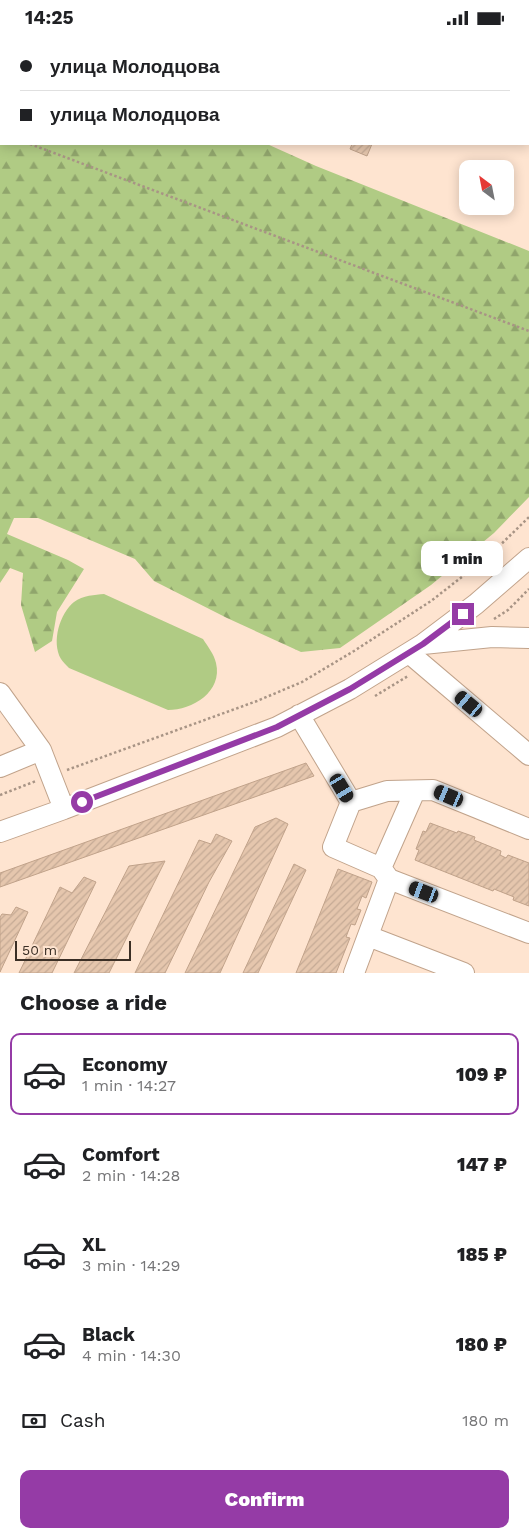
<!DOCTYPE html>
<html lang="en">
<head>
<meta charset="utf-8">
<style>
	body { margin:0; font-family:"Work Sans",sans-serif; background:#f2f2f2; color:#202124; height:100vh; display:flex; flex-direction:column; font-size:19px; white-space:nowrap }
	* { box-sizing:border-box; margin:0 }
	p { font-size:16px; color:#757577 }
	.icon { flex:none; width:28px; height:28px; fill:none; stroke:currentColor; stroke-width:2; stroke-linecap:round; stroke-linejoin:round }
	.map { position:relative; height:938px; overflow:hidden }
	.side { display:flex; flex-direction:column; background:#fff; flex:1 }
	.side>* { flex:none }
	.hud { position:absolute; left:0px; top:0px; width:530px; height:110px; box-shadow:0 2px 12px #0003; display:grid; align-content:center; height:110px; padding:0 20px; background:#fff }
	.needle { width:32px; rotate:328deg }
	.controls { position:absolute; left:459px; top:125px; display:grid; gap:10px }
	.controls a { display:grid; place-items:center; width:55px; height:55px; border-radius:10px; background:#fff; box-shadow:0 2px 12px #0003; font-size:25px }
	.scale { position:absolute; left:15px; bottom:12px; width:116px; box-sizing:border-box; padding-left:5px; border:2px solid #3b2f25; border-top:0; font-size:14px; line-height:18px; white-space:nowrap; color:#3b2f25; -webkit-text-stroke:4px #fee4d0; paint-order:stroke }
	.end { position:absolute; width:22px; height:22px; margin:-11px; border:6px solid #953ba6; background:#fff; box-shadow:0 0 0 2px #fff }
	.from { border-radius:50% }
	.bubble { position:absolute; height:35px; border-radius:10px; background:#fff; box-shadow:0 2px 12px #0003; font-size:16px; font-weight:800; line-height:35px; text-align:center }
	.car { position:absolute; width:15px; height:30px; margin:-15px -8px; border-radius:6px; box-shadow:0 0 4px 1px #0007; background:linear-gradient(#222 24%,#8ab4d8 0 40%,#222 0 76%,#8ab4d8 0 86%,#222 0) }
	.hud b { display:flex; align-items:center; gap:18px; height:48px; font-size:19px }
	.hud b+b { border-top:1px solid #e0e0e0 }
	.hud i { width:12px; height:12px; background:#202124 }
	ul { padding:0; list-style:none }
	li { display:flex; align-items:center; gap:15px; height:82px; margin:0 10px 8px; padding:0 10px; border:2px solid transparent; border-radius:10px }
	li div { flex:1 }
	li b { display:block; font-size:19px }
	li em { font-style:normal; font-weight:800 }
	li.active { border-color:#953ba6 }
	li>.icon { width:45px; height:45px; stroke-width:1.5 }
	h2 { padding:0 20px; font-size:22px; line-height:60px }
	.pay { display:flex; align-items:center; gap:12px; height:55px; padding:0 20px; font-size:19px }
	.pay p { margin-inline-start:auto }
	.button { display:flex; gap:10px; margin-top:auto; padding:10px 20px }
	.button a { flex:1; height:58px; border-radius:10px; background:#953ba6; color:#fff; font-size:20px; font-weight:800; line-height:58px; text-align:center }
	.status { display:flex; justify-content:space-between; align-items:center; height:35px; padding:0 25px; background:#fff; direction:ltr }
	.status svg { height:14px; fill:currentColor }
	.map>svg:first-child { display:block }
	.forest { fill:url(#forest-firs) }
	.park { fill:#b0cb84 }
	.building { fill:url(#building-hatch); stroke:#c0a28a }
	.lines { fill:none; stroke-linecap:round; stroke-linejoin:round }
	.minor-casing { stroke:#c1a38b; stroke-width:22 }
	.path { stroke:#a89485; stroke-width:2.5; stroke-dasharray:2.5 2.5; stroke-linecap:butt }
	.minor { stroke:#fff; stroke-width:20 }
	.route { stroke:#953ba6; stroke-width:6 }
</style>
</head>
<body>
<div class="status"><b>14:25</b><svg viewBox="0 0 49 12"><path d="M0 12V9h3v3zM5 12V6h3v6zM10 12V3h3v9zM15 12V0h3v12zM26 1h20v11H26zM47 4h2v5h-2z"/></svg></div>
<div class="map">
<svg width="529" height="938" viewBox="0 0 529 938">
	<defs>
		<pattern id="forest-firs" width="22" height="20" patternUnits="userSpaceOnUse" patternTransform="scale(1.25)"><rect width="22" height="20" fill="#b0cb84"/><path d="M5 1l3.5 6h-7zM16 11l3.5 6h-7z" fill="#90a56c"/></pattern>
		<pattern id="building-hatch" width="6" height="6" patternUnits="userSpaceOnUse" patternTransform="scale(1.25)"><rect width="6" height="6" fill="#e5c6ad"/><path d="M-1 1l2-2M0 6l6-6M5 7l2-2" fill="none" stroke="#c5aa95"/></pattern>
	</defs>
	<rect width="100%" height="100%" fill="#fee4d0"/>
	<!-- forest -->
	<path class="forest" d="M0 0H53L1 1V109H267L316 131 529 216V462L494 498 431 550 340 613 301 617 227 583 154 546 135 524 38 483H14L7 499 68 525 84 534 57 577 52 606 35 617 21 570 23 538 10 533 0 548Z"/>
	<!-- park -->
	<path class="park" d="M104 559 203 604C208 612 214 619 216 628 223 657 192 675 168 675L69 633C66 630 63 627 61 624 51 607 60 578 74 567 83 560 95 560 104 559Z"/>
	<!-- building -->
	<path class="building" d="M352 109H372L367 121 350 114Z
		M306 728 314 741 0 852V838Z
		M276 783 288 789 220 938H185L255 792Z
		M430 788 457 798 458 796 475 802 474 805 501 816 500 820 506 823 508 820 529 828V871L513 865 514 862 494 854 493 856 415 825 419 815 416 814 423 796 426 797Z
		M216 799 232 806 209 847 165 938H135L199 805 211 809Z
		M165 826 109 938H74L129 831Z
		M294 829 306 835 258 938H243Z
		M338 834 372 847 366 863 362 861 357 874 361 875 355 890 351 889 346 902 350 903 336 938H296Z
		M84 842 96 847 52 938H19L60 852 72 858Z
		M16 872 28 877 0 937V882L2 879 11 880Z"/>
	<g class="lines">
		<!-- minor casing -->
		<g class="minor-casing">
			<path id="minor" d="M362 1V0
				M423 609 492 602 529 603
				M409 618 529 720
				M0 658 41 715 0 732
				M299 680 351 767 387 756 433 755 529 794
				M41 715 64 774
				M351 767 333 812 381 833 389 844 529 898
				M0 797 64 774 277 692 350 654 423 609 476 569 529 523
				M381 833 415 756
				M368 901 464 938
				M354 938 389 844"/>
		</g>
		<!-- path -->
		<path class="path" d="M15 1 16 0
			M0 39 1 36
			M0 97 1 98
			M30 109 529 296
			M494 584 508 575 529 554
			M375 661 408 641
			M67 735 257 666 302 647 354 616 431 566 490 520 529 482
			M0 760 36 746"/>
		<!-- minor -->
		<use href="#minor" class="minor"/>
	</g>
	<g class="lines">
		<!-- route -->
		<path class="route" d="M82 767 277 692 350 654 423 609 463 579"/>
	</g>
</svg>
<div class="controls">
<a><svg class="needle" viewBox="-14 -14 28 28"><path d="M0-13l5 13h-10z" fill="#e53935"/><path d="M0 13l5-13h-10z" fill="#757577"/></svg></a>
</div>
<div class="scale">50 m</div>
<i class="end from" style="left:82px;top:767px"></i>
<i class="end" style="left:463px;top:579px"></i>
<div class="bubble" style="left:421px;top:506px;width:82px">1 min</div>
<i class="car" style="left:469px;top:669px;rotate:310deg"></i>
<i class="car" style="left:342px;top:753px;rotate:149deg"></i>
<i class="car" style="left:449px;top:761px;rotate:293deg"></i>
<i class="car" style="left:424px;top:857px;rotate:291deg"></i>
<div class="hud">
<b><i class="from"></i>улица Молодцова</b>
<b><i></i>улица Молодцова</b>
</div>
</div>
<section class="side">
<h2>Choose a ride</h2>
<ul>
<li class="active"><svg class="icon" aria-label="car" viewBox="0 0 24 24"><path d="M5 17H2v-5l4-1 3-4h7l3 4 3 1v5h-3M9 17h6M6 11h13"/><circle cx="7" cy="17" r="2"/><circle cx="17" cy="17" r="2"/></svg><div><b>Economy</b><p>1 min · 14:27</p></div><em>109 ₽</em></li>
<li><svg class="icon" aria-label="car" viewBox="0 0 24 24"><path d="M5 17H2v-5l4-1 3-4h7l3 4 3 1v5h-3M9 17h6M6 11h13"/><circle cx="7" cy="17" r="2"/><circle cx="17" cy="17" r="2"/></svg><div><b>Comfort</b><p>2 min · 14:28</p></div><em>147 ₽</em></li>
<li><svg class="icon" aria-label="car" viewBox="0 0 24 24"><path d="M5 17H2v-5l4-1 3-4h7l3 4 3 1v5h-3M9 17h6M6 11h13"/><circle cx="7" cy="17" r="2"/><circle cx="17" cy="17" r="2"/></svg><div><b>XL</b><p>3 min · 14:29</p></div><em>185 ₽</em></li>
<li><svg class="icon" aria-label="car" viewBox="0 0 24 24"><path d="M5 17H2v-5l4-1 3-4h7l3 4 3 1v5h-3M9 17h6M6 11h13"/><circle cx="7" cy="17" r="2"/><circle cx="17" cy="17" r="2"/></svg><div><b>Black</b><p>4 min · 14:30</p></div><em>180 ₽</em></li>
</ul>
<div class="pay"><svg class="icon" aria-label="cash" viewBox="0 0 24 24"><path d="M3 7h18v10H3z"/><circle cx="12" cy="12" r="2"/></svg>Cash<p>180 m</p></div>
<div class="button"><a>Confirm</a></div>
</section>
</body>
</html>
